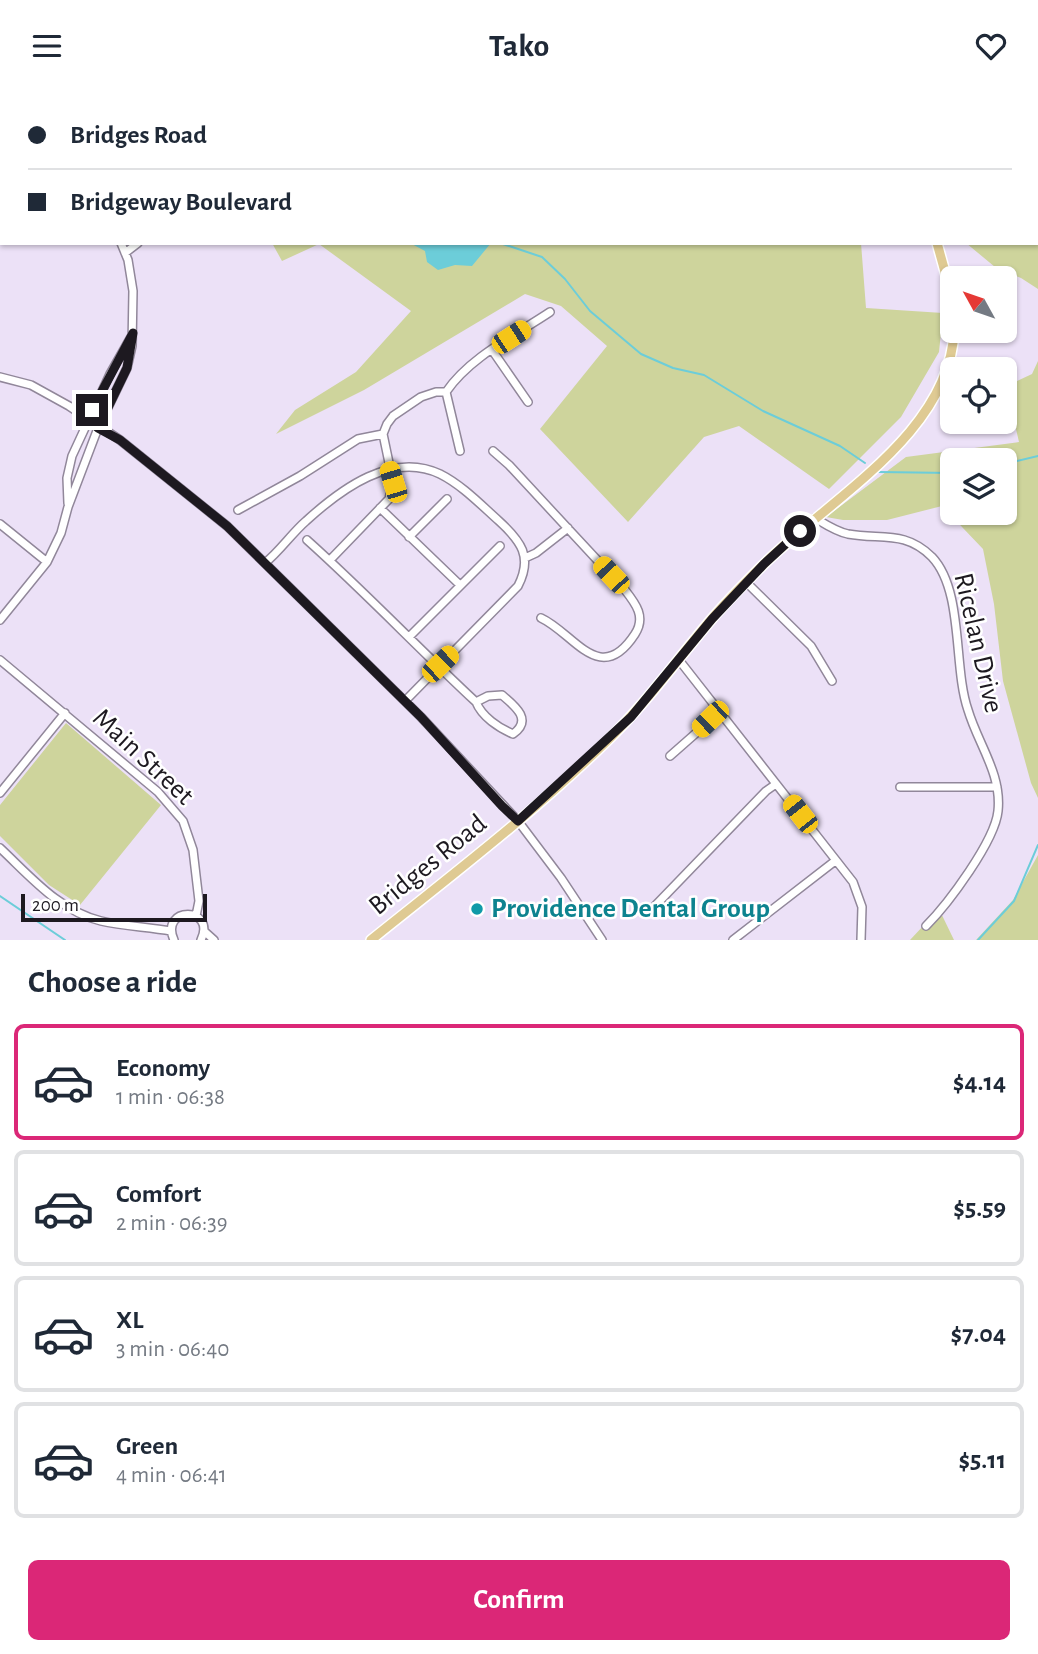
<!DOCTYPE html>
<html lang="en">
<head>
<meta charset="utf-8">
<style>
	body { margin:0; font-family:"Alegreya Sans",sans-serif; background:#f2f2f3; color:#1f2937; height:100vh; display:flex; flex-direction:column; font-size:26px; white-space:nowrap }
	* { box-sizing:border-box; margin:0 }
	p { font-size:23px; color:#747a83 }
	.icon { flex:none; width:38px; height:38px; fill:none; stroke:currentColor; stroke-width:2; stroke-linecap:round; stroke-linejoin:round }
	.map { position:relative; height:849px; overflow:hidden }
	.panel { display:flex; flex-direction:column; background:#fff; flex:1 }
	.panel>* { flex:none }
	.top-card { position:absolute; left:0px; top:0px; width:1040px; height:154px; box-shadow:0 2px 5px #0004; display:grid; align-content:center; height:154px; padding:0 28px; background:#fff }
	.needle { width:46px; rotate:310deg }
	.tools { position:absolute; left:940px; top:175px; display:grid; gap:14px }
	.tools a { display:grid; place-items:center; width:77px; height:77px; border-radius:10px; background:#fff; box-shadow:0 2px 5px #0004; font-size:35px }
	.scale { position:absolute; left:21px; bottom:18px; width:186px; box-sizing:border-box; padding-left:7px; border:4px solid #1d1920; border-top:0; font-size:19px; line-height:24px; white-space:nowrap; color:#1d1920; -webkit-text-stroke:5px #fff; paint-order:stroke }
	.end { position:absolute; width:32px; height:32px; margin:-16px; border:9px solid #1d1920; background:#fff; box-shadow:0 0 0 4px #fff }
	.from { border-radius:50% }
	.car { position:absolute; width:21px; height:42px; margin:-21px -10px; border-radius:9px; box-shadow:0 0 5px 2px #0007; background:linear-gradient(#f5c518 24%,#345 0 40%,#f5c518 0 76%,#345 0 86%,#f5c518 0) }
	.top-card b { display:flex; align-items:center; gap:24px; height:66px; font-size:26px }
	.top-card b+b { border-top:2px solid #e0e1e3 }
	.top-card i { width:18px; height:18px; background:#1f2937 }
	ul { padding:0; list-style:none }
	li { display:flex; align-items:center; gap:21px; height:116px; margin:0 14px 10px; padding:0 14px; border:4px solid #e0e1e3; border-radius:10px }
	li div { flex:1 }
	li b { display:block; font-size:26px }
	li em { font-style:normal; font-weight:700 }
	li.active { border-color:#db2777 }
	li>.icon { width:63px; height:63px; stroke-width:1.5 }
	h2 { padding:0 28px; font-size:32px; line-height:84px }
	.button { display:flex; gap:14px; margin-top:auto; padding:14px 28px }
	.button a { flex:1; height:80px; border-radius:10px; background:#db2777; color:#fff; font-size:28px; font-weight:700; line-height:80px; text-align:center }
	header { display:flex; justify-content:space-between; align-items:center; height:91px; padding:0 28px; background:#fff; font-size:32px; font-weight:700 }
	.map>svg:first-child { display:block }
	.green { fill:#ced49c; fill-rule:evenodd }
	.water { fill:#6ccdd9 }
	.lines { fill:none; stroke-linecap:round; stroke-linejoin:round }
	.stream { stroke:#6ccdd9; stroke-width:2 }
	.minor-casing { stroke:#91879a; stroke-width:10 }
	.major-casing { stroke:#fff; stroke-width:12 }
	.minor { stroke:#fff; stroke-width:7 }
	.major { stroke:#dfca93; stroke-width:9 }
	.route { stroke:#1d1920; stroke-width:9 }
	.culture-dot { fill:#0f9aa8; stroke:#fff; stroke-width:2.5 }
	.labels { text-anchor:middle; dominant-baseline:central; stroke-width:5; stroke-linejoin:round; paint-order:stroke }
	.street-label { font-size:28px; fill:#1d1920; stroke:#fff }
	.culture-label { font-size:28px; font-weight:bold; fill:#0d838f; stroke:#fff; text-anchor:start }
</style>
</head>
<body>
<header><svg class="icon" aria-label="menu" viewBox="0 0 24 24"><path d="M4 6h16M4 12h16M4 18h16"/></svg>Tako<svg class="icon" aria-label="heart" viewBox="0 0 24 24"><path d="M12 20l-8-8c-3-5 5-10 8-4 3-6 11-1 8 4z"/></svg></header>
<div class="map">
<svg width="1038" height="849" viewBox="0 0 1038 849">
	<rect width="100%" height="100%" fill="#ece1f7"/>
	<!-- green -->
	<path class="green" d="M1038 117V198L1021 187 995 176 966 152H1038Z
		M272 152H861L866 217 943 222 939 261 901 326 829 398 739 335 704 346 628 431 540 338 607 255 561 215 525 203 364 299 276 343 295 319 356 281 411 220 319 153 282 170Z
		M1038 270V707L1031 692 1003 590 994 513 983 458 942 415 887 429H843L826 426 906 366 1019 351 1006 295 1032 283ZM952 369H1004V422H952Z
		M66 632 161 714 80 814 49 794 0 745V714Z
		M1038 764V849H976L1013 809Z
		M939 818 954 849H910Z"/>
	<!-- water -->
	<path class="water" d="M410 152H491L472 175 455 174 438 179 427 171 425 160Z"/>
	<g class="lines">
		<!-- stream -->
		<path class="stream" d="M21 0 24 2
			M228 0 230 2
			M1010 0 1011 2
			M30 2 35 0
			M500 152 542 166 565 188 590 220 641 263 673 277 704 284 763 320 840 355 865 372
			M1004 373 1038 365
			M879 381 952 382
			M0 805 65 849
			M978 849 1014 810 1038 754"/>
		<!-- minor casing -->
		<g class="minor-casing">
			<path id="minor" d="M3 0 6 2
				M955 0V2
				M125 162 138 152
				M492 259 528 311
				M0 286 31 294 69 315 120 349 227 435 421 626 518 730 561 787 602 849
				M446 301C470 266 514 245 550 221
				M446 301 460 360
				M493 360 509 374 625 499C636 513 646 526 635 543 600 597 574 542 541 527
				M68 412 67 387 72 365 110 283 131 246
				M380 417 460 494
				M238 419 300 385 358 348 383 343
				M815 427C825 433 835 440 848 443 881 449 905 439 932 466 964 500 953 576 968 619 978 653 1002 683 998 720 995 750 948 813 926 835
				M0 433 47 471
				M409 446 447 408
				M307 449C365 501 419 558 476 611L488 605 502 604C515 615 533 629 513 643 499 637 482 626 476 611
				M525 467 536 462 568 437
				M330 469 389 408 393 391 383 343 387 333 393 325 421 306 436 301H446
				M265 472C280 460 292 442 306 430 341 398 392 360 440 383 462 394 481 414 499 430 521 450 533 466 518 495L405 610
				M746 491 811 555 832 590
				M0 529 47 471 61 442 68 416 98 337 127 277 132 255 133 200 128 169 121 152
				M409 546 500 455
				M0 569 158 701 183 730 193 759 199 810 196 825
				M679 569 853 791 862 816 861 849
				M670 665 720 621
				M900 696H997
				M0 702 65 622
				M0 757C30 785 59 820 101 830 123 835 148 836 171 840
				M651 819 766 700 776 693
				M204 840 214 849
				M174 849C159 815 217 815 201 849
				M733 849 835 770"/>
		</g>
		<!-- major casing -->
		<g class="major-casing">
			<path id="major" d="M904 0V2
				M937 152 952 206
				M371 849C452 784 536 720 610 647 647 611 677 569 710 530 726 511 744 493 761 476 827 409 950 343 954 240"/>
		</g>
		<!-- minor -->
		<use href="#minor" class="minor"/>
		<!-- major -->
		<use href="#major" class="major"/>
	</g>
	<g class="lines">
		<!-- route -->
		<path class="route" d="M92 319 133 242 127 277 98 337 120 349 227 435 421 626 502 715 518 730 631 626 712 528 764 473 800 440"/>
	</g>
	<!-- markers -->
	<circle class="culture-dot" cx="477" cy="818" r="7"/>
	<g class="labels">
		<!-- street labels -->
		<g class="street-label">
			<text transform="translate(978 552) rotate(77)">Ricelan Drive</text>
			<text transform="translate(143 666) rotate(43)">Main Street</text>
			<text transform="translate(428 774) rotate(-39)">Bridges Road</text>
		</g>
		<!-- culture labels -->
		<g class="culture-label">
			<text x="491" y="818">Providence Dental Group</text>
		</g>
	</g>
</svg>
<div class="tools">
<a><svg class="needle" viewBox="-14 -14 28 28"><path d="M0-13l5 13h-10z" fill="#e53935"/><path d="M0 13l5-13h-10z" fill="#747a83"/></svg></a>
<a><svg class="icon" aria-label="locate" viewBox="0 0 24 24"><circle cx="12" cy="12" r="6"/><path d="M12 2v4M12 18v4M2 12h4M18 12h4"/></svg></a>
<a><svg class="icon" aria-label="layers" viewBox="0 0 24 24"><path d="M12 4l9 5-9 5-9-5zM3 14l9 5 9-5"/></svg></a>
</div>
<div class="scale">200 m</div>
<i class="end from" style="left:800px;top:440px"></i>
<i class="end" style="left:92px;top:319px"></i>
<i class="car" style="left:511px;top:246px;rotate:57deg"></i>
<i class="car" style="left:393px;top:391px;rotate:343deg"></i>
<i class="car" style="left:611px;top:484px;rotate:317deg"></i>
<i class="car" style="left:440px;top:573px;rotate:46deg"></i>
<i class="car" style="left:710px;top:628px;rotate:226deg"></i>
<i class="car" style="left:800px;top:723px;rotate:322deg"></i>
<div class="top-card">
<b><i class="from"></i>Bridges Road</b>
<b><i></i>Bridgeway Boulevard</b>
</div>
</div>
<section class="panel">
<h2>Choose a ride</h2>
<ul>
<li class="active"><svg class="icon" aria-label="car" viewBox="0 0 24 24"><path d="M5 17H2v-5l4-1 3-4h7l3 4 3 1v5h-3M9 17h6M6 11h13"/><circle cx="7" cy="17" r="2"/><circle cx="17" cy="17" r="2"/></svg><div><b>Economy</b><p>1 min · 06:38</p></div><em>$4.14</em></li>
<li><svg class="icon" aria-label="car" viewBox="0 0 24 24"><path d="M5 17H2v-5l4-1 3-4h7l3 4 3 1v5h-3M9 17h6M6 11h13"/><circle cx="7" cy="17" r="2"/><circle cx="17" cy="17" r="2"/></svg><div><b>Comfort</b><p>2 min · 06:39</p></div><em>$5.59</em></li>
<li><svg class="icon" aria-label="car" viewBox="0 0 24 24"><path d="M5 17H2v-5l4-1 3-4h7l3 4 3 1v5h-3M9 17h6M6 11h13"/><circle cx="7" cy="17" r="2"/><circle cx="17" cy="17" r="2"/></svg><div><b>XL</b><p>3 min · 06:40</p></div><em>$7.04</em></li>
<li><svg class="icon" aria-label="car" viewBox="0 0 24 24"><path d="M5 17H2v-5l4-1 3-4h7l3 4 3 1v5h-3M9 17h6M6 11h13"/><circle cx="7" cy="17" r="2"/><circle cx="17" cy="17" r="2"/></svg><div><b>Green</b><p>4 min · 06:41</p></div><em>$5.11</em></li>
</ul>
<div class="button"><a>Confirm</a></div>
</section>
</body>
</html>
